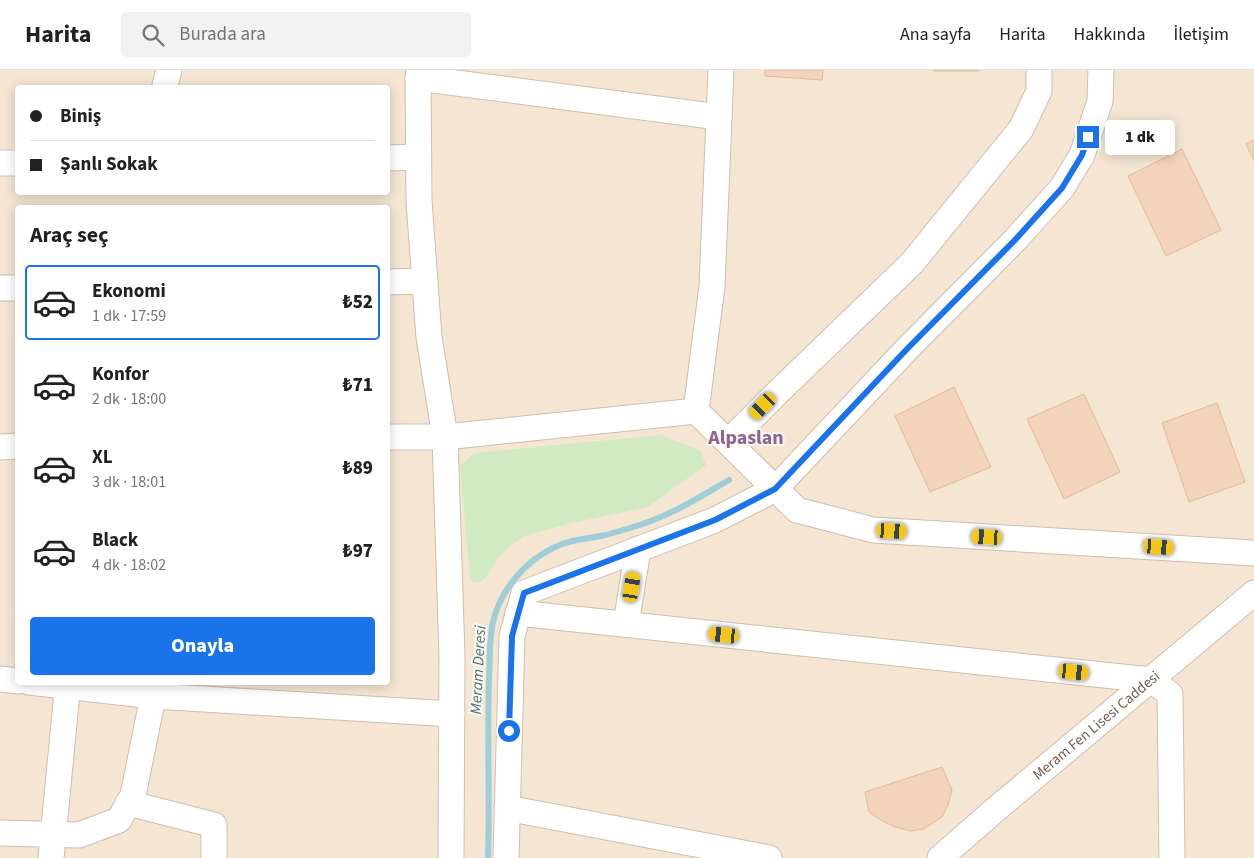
<!DOCTYPE html>
<html lang="tr">
<head>
<meta charset="utf-8">
<style>
	body { margin:0; font-family:"Source Sans 3",sans-serif; background:#f2f2f2; color:#202124; height:100vh; display:flex; flex-direction:column; font-size:19px; white-space:nowrap }
	* { box-sizing:border-box; margin:0 }
	p { font-size:16px; color:#757577 }
	.icon { flex:none; width:28px; height:28px; fill:none; stroke:currentColor; stroke-width:2; stroke-linecap:round; stroke-linejoin:round }
	.map { position:relative; flex:1; overflow:hidden }
	.drawer { position:absolute; left:15px; top:135px; width:375px; height:480px; display:flex; flex-direction:column; background:#fff; border-radius:5px; box-shadow:0 2px 12px #0003 }
	.drawer>* { flex:none }
	.top-card { position:absolute; left:15px; top:15px; width:375px; height:110px; border-radius:5px; box-shadow:0 2px 12px #0003; display:grid; align-content:center; height:110px; padding:0 15px; background:#fff }
	.end { position:absolute; width:22px; height:22px; margin:-11px; border:6px solid #1a73e8; background:#fff; box-shadow:0 0 0 2px #fff }
	.from { border-radius:50% }
	.bubble { position:absolute; height:35px; border-radius:5px; background:#fff; box-shadow:0 2px 12px #0003; font-size:16px; font-weight:800; line-height:35px; text-align:center }
	.car { position:absolute; width:15px; height:30px; margin:-15px -8px; border-radius:6px; box-shadow:0 0 4px 1px #0007; background:linear-gradient(#f5c518 24%,#345 0 40%,#f5c518 0 76%,#345 0 86%,#f5c518 0) }
	.top-card b { display:flex; align-items:center; gap:18px; height:48px; font-size:19px }
	.top-card b+b { border-top:1px solid #e0e0e0 }
	.top-card i { width:12px; height:12px; background:#202124 }
	ul { padding:0; list-style:none }
	li { display:flex; align-items:center; gap:15px; height:75px; margin:0 10px 8px; padding:0 5px; border:2px solid transparent; border-radius:5px }
	li div { flex:1 }
	li b { display:block; font-size:19px }
	li em { font-style:normal; font-weight:800 }
	li.active { border-color:#1a73e8 }
	li>.icon { width:45px; height:45px; stroke-width:1.5 }
	h2 { padding:0 15px; font-size:22px; line-height:60px }
	.primary-button { display:flex; gap:10px; margin-top:auto; padding:10px 15px }
	.primary-button a { flex:1; height:58px; border-radius:5px; background:#1a73e8; color:#fff; font-size:20px; font-weight:800; line-height:58px; text-align:center }
	header { display:flex; align-items:center; gap:30px; box-sizing:border-box; height:70px; padding:0 25px; background:#fff; border-bottom:1px solid #e0e0e0 }
	header strong { font-size:24px }
	nav { display:flex; gap:28px; margin-inline-start:auto; font-size:18px }
	.search { width:350px; height:45px; background:#f2f2f2; display:flex; align-items:center; gap:12px; box-sizing:border-box; padding:0 18px; border-radius:5px; color:#757577; font-size:19px }
	.map>svg:first-child { display:block }
	.residential { fill:#f4e6d3; fill-rule:evenodd }
	.green { fill:#d2eac3 }
	.lines { fill:none; stroke-linecap:round; stroke-linejoin:round }
	.stream { stroke:#9fced8; stroke-width:6 }
	.building { fill:#f2d3bc; stroke:#e5b99c }
	.minor-casing { stroke:#d0beae; stroke-width:27 }
	.minor { stroke:#fff; stroke-width:25 }
	.route { stroke:#1a73e8; stroke-width:6 }
	.labels { text-anchor:middle; dominant-baseline:central; stroke-width:4; stroke-linejoin:round; paint-order:stroke }
	.street-label { font-size:15px; fill:#765a4a; stroke:#fff8eb }
	.water-label { font-size:16px; font-style:italic; fill:#407682; stroke:#fff8eb }
	.district-label { font-size:20px; font-weight:bold; fill:#896599; stroke:#fff8eb }
</style>
</head>
<body>
<header>
<strong>Harita</strong>
<div class="search"><svg class="icon" aria-label="search" viewBox="0 0 24 24"><circle cx="10" cy="10" r="6"/><path d="M15 15l6 6"/></svg>Burada ara</div>
<nav><a>Ana sayfa</a><a>Harita</a><a>Hakkında</a><a>İletişim</a></nav>
</header>
<div class="map">
<svg width="1254" height="788" viewBox="0 0 1254 788">
	<rect width="100%" height="100%" fill="#fcf4e5"/>
	<!-- residential -->
	<path class="residential" d="M0 0H1254V788H0ZM18 18H388V122H18ZM18 138H388V612H18Z"/>
	<!-- green -->
	<path class="green" d="M660 365 700 380 706 395 648 437 567 454 524 466 502 483 487 506 479 513 473 512 470 507 460 396 474 383Z"/>
	<g class="lines">
		<!-- stream -->
		<path class="stream" d="M488 788C490 728 487 669 489 609 490 591 489 570 493 552 500 521 524 492 553 478 568 470 584 469 601 466 610 464 620 461 630 458 666 448 697 429 729 410"/>
	</g>
	<!-- building -->
	<path class="building" d="M765 0H823L822 10 765 6Z
		M933 0H979V1H933Z
		M1254 70V91L1246 74Z
		M1182 79 1221 160 1166 186 1128 106Z
		M954 317 991 397 930 422 895 346Z
		M1084 324 1120 402 1064 429 1027 349Z
		M1217 333 1245 412 1189 432 1162 353Z
		M942 697 952 720 948 735 942 747 924 759 910 761 896 757 884 752 869 742 865 722Z"/>
	<g class="lines">
		<!-- minor casing -->
		<g class="minor-casing">
			<g id="minor">
				<path d="M419 0 418 8 419 131 429 267 445 367 452 586 451 788"/>
				<path d="M418 8 719 47"/>
				<path d="M165 15 169 0"/>
				<path d="M388 88 418 87"/>
				<path d="M0 93H18"/>
				<path d="M388 212 425 211"/>
				<path d="M0 218H18"/>
				<path d="M696 341 712 216 721 0"/>
				<path d="M388 367H445L696 341 797 440 873 460 1254 483"/>
				<path d="M728 372 775 325 912 193 1021 59 1039 21V0"/>
				<path d="M0 377 18 376"/>
				<path d="M518 543 1151 610 1170 624 1172 788"/>
				<path d="M626 554 638 479"/>
				<path d="M0 609 18 611"/>
				<path d="M29 612 154 626 452 644"/>
				<path d="M128 733 214 755V788"/>
				<path d="M507 738 769 788"/>
				<path d="M0 763 79 765 119 750 133 725 156 612"/>
				<path d="M51 788 68 612"/>
				<path d="M506 788 512 566 524 523 715 450 775 419 907 279 1015 170 1062 118 1082 85 1100 31 1101 0"/>
				<path id="s1" d="M940 788 995 740 1254 523"/>
			</g>
		</g>
		<!-- minor -->
		<use href="#minor" class="minor"/>
	</g>
	<g class="lines">
		<!-- route -->
		<path class="route" d="M509 661 512 566 524 523 715 450 775 419 907 279 1015 170 1062 118 1082 85 1088 67"/>
	</g>
	<g class="labels">
		<!-- street labels -->
		<g class="street-label">
			<text stroke="none"><textPath href="#s1" startOffset="205">Meram Fen Lisesi Caddesi</textPath></text>
		</g>
		<!-- water labels -->
		<g class="water-label">
			<text transform="translate(478 600) rotate(-87)">Meram Deresi</text>
		</g>
		<!-- district labels -->
		<g class="district-label">
			<text x="746" y="368">Alpaslan</text>
		</g>
	</g>
</svg>
<i class="end from" style="left:509px;top:661px"></i>
<i class="end" style="left:1088px;top:67px"></i>
<div class="bubble" style="left:1105px;top:50px;width:70px">1 dk</div>
<i class="car" style="left:763px;top:336px;rotate:224deg"></i>
<i class="car" style="left:892px;top:461px;rotate:93deg"></i>
<i class="car" style="left:987px;top:467px;rotate:273deg"></i>
<i class="car" style="left:1159px;top:477px;rotate:94deg"></i>
<i class="car" style="left:632px;top:517px;rotate:9deg"></i>
<i class="car" style="left:724px;top:565px;rotate:276deg"></i>
<i class="car" style="left:1074px;top:602px;rotate:96deg"></i>
<div class="top-card">
<b><i class="from"></i>Biniş</b>
<b><i></i>Şanlı Sokak</b>
</div>
<section class="drawer">
<h2>Araç seç</h2>
<ul>
<li class="active"><svg class="icon" aria-label="car" viewBox="0 0 24 24"><path d="M5 17H2v-5l4-1 3-4h7l3 4 3 1v5h-3M9 17h6M6 11h13"/><circle cx="7" cy="17" r="2"/><circle cx="17" cy="17" r="2"/></svg><div><b>Ekonomi</b><p>1 dk · 17:59</p></div><em>₺52</em></li>
<li><svg class="icon" aria-label="car" viewBox="0 0 24 24"><path d="M5 17H2v-5l4-1 3-4h7l3 4 3 1v5h-3M9 17h6M6 11h13"/><circle cx="7" cy="17" r="2"/><circle cx="17" cy="17" r="2"/></svg><div><b>Konfor</b><p>2 dk · 18:00</p></div><em>₺71</em></li>
<li><svg class="icon" aria-label="car" viewBox="0 0 24 24"><path d="M5 17H2v-5l4-1 3-4h7l3 4 3 1v5h-3M9 17h6M6 11h13"/><circle cx="7" cy="17" r="2"/><circle cx="17" cy="17" r="2"/></svg><div><b>XL</b><p>3 dk · 18:01</p></div><em>₺89</em></li>
<li><svg class="icon" aria-label="car" viewBox="0 0 24 24"><path d="M5 17H2v-5l4-1 3-4h7l3 4 3 1v5h-3M9 17h6M6 11h13"/><circle cx="7" cy="17" r="2"/><circle cx="17" cy="17" r="2"/></svg><div><b>Black</b><p>4 dk · 18:02</p></div><em>₺97</em></li>
</ul>
<div class="primary-button"><a>Onayla</a></div>
</section>
</div>
</body>
</html>
